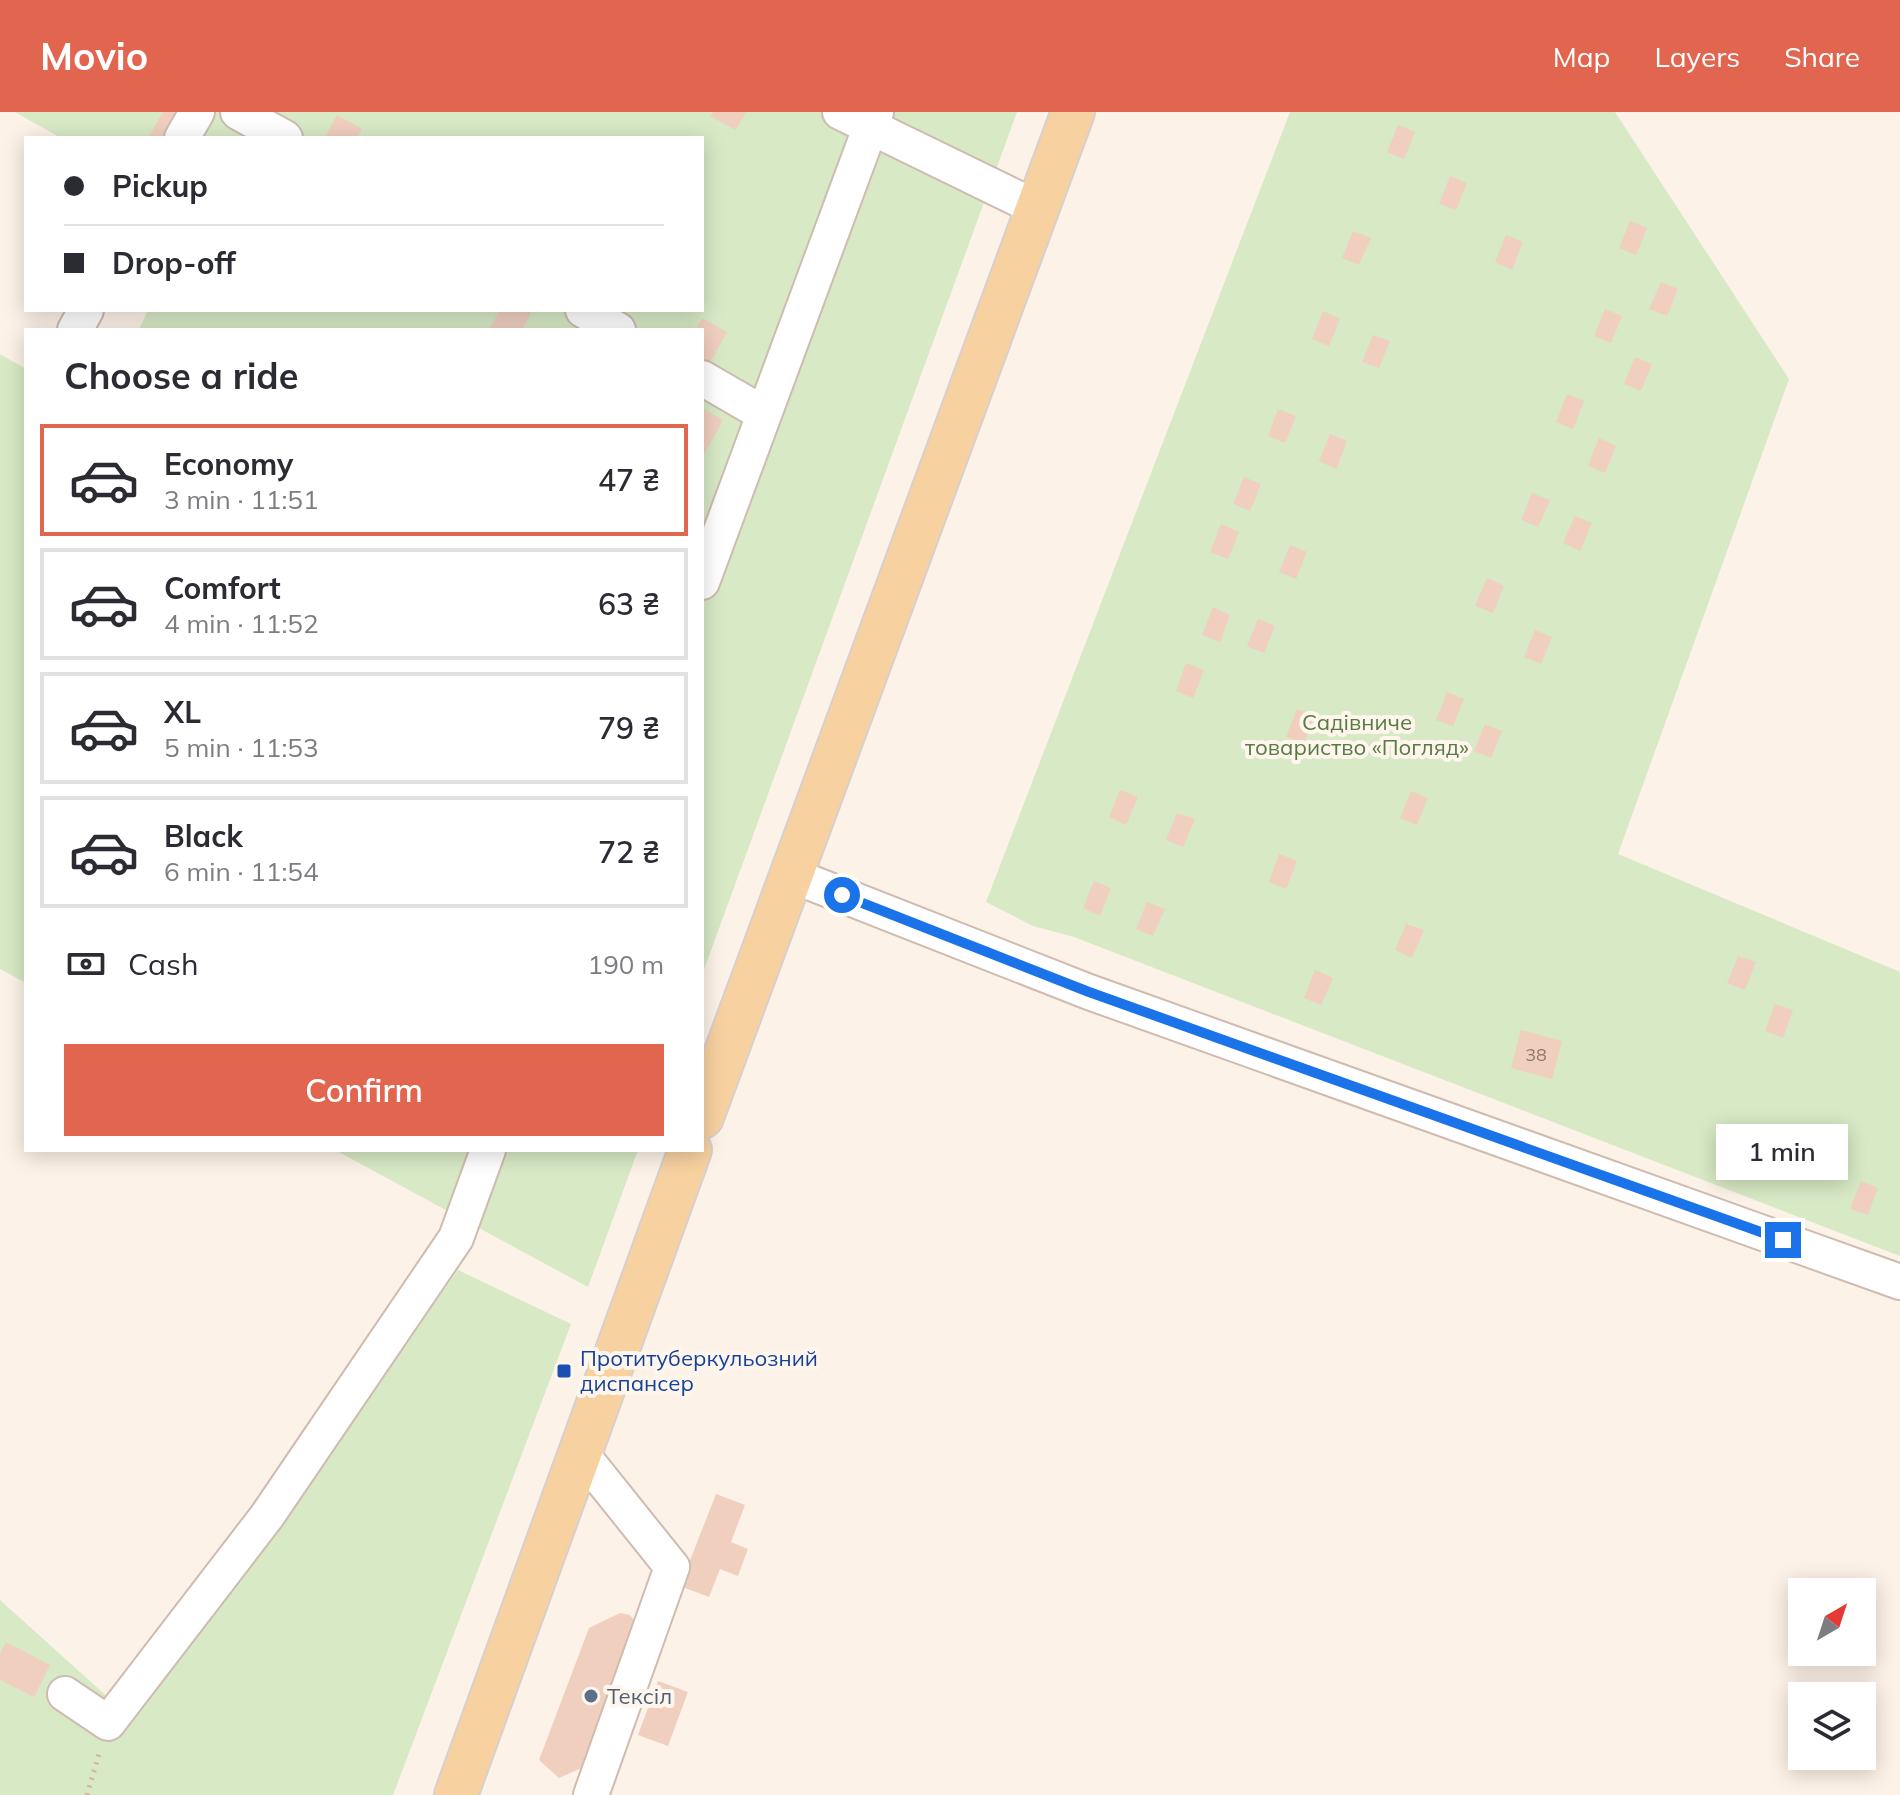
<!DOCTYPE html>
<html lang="en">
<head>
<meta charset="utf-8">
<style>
	body { margin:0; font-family:Mulish,sans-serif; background:#f7f7f7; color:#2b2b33; height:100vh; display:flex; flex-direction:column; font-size:30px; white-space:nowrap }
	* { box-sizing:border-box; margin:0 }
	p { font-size:26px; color:#7c7c81 }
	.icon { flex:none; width:44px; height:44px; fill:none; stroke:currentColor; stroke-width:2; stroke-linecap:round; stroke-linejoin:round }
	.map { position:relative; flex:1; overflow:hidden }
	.sheet { position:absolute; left:24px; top:216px; width:680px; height:824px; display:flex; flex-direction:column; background:#fff; border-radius:0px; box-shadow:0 4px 20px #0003 }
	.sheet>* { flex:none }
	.top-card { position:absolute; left:24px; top:24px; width:680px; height:176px; border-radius:0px; box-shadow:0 4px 20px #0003; display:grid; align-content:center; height:176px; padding:0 40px; background:#fff }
	.needle { width:52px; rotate:39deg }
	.fabs { position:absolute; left:1788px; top:1466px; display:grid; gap:16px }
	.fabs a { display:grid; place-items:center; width:88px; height:88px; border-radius:0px; background:#fff; box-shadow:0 4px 20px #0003; font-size:40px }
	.end { position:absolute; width:36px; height:36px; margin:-18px; border:10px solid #1a73e8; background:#fff; box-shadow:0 0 0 4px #fff }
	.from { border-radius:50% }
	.bubble { position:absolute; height:56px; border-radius:0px; background:#fff; box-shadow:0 4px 20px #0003; font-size:26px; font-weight:600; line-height:56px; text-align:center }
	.top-card b { display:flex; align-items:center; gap:28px; height:76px; font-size:30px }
	.top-card b+b { border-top:2px solid #e1e1e2 }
	.top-card i { width:20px; height:20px; background:#2b2b33 }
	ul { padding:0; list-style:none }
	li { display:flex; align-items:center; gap:24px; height:112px; margin:0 16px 12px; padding:0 24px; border:4px solid #e1e1e2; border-radius:0px }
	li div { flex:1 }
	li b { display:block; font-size:30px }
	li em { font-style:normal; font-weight:600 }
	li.current { border-color:#e26550 }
	li>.icon { width:72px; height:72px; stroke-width:1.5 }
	h2 { padding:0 40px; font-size:36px; line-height:96px }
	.pay { display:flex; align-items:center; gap:20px; height:88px; padding:0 40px; font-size:30px }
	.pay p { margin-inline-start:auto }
	.primary-button { display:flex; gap:16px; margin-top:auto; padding:16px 40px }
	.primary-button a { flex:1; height:92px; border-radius:0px; background:#e26550; color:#fff; font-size:32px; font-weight:600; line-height:92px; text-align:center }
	header { display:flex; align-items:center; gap:48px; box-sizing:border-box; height:112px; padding:0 40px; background:#e26550; color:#fff }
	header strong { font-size:38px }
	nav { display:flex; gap:44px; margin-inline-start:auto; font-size:28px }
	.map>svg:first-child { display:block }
	.green { fill:#d7e9c5 }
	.building { fill:#f0cfbf }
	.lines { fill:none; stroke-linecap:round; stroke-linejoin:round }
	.minor-casing { stroke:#cfbbb0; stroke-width:38 }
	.major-casing { stroke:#d8d0cd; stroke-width:46 }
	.path { stroke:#d6b2a2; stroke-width:5; stroke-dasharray:2 6; stroke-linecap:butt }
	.minor { stroke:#fff; stroke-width:34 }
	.major { stroke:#f8d1a1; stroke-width:42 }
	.route { stroke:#1a73e8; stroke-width:10 }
	.transit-dot { fill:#1a4fb4; stroke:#fef6ed; stroke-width:3 }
	.service-dot { fill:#5c6f8a; stroke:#fef6ed; stroke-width:3 }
	.labels { text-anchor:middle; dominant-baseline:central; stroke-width:8; stroke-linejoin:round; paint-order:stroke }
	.number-label { font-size:18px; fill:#947569 }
	.park-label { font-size:22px; fill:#587a44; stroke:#fef6ed }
	.transit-label { font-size:22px; fill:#164399; stroke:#fef6ed; text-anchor:start }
	.service-label { font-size:22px; fill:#4e5e75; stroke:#fef6ed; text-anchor:start }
</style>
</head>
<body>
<header>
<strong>Movio</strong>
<nav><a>Map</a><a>Layers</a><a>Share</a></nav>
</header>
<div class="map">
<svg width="1900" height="1683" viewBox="0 0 1900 1683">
	<rect width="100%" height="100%" fill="#fcf2e7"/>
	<!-- green -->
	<path class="green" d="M15 0H1017L702 863V218H139L148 198H702V26H61Z
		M1290 0H1615L1789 267 1618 742 1900 860V1144L1074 825 1033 814 986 790Z
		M0 242 26 257V871L0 857Z
		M335 1038H638L588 1175Z
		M458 1158 571 1212 393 1683H0V1488L132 1607Z"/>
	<!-- building -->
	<path class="building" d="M163 0H182L181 26H148Z
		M713 0H746L736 18 710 4Z
		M337 3 362 17 357 26H325Z
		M1398 13 1415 20 1404 47 1387 40Z
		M1450 64 1467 71 1456 98 1439 92Z
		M1630 109 1647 116 1636 143 1619 136Z
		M1353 119 1371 126 1359 153 1342 146Z
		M1506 123 1523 130 1512 158 1495 150Z
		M1661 170 1678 177 1667 204 1649 197Z
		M1605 197 1622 204 1611 231 1594 224Z
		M500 198H526L531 201 522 218H489Z
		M1323 199 1340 207 1329 234 1312 227Z
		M702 206 727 220 707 256 702 254V218H695Z
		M1373 223 1390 229 1379 256 1362 250Z
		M1635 245 1652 252 1641 279 1624 272Z
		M1567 282 1584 289 1573 317 1556 310Z
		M702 296 723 308 702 346Z
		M1278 297 1296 304 1285 331 1268 324Z
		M1330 322 1347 329 1336 357 1319 349Z
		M1599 326 1616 334 1605 361 1588 354Z
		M1244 365 1261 372 1250 399 1233 392Z
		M1532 381 1550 388 1538 415 1521 408Z
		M1575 404 1592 411 1580 439 1563 431Z
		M1221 412 1239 420 1228 447 1210 440Z
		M1290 433 1307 440 1296 467 1279 460Z
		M1487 466 1504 474 1493 501 1475 494Z
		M1213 495 1230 503 1220 530 1202 523Z
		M1258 507 1275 514 1264 541 1247 534Z
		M1535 518 1552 525 1541 552 1524 545Z
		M1186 551 1204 558 1193 586 1176 579Z
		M1447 580 1464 587 1453 614 1436 608Z
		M1297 597 1314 604 1304 631 1286 625Z
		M1485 612 1502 619 1491 646 1474 639Z
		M1120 678 1138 685 1126 713 1109 705Z
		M1411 679 1428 686 1417 713 1400 706Z
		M1177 701 1195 707 1183 735 1166 728Z
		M1279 742 1297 749 1286 777 1269 770Z
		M1094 769 1111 776 1100 804 1083 796Z
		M1147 790 1165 797 1153 824 1136 817Z
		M1406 812 1424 818 1412 846 1395 838Z
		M1738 844 1756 850 1745 878 1727 871Z
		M1315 858 1333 866 1321 893 1304 886Z
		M1775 892 1793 898 1783 926 1765 919Z
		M1521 918 1562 929 1552 967 1511 956Z
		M1861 1069 1878 1076 1868 1103 1850 1097Z
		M716 1382 745 1393 731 1430 748 1437 738 1464 720 1457 709 1485 680 1474Z
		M620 1501 630 1503 643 1520 593 1651 559 1666 539 1648 589 1516Z
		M6 1530 50 1553 34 1585 0 1568V1542Z
		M658 1569 688 1580 668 1634 638 1623Z"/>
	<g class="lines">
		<!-- minor casing -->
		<g class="minor-casing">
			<path id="minor" d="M238 0 285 26
				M840 0 1037 96
				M182 26 197 0
				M583 198 618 218
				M75 218 86 198
				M702 266 764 302
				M702 470 876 0
				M791 763 1089 880 1900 1170
				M579 1339 672 1455 591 1683
				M65 1582 108 1611 267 1404 456 1126 488 1038"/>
		</g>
		<!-- major casing -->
		<g class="major-casing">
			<path id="major" d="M702 1005 1073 0
				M456 1683 690 1038"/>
		</g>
		<!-- path -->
		<path class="path" d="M87 1683 99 1642"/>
		<!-- minor -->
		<use href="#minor" class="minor"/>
		<!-- major -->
		<use href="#major" class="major"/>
	</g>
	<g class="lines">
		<!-- route -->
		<path class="route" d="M842 783 1089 880 1783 1128"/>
	</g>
	<!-- markers -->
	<rect class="transit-dot" x="556" y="1251" width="16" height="16" rx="4"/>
	<circle class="service-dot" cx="591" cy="1584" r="8"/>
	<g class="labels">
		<!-- number labels -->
		<g class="number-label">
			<text x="1536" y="942">38</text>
		</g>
		<!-- park labels -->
		<g class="park-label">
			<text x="1357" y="610">Садівниче<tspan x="1357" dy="25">товариство «Погляд»</tspan></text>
		</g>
		<!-- transit labels -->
		<g class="transit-label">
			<text x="580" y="1246">Протитуберкульозний<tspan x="580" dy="25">диспансер</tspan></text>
		</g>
		<!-- service labels -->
		<g class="service-label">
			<text x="607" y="1584">Тексіл</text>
		</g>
	</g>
</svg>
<div class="fabs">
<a><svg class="needle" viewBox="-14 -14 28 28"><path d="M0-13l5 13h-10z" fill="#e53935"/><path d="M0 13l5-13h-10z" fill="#7c7c81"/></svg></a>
<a><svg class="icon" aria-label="layers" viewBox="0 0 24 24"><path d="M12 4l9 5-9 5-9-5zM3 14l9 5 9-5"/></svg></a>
</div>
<i class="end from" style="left:842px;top:783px"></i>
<i class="end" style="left:1783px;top:1128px"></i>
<div class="bubble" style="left:1716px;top:1012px;width:132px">1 min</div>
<div class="top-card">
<b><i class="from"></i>Pickup</b>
<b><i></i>Drop-off</b>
</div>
<section class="sheet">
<h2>Choose a ride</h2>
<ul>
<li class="current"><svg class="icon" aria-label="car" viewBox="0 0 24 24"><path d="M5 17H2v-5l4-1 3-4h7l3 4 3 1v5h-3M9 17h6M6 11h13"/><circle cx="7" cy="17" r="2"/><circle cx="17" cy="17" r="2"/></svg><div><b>Economy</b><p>3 min · 11:51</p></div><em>47 ₴</em></li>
<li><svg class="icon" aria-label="car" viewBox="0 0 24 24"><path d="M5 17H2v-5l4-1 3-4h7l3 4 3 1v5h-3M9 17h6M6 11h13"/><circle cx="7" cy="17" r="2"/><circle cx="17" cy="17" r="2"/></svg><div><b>Comfort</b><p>4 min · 11:52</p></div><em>63 ₴</em></li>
<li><svg class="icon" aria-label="car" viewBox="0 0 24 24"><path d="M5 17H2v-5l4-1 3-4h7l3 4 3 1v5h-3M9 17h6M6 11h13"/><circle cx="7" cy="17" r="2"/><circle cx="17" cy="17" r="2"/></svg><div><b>XL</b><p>5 min · 11:53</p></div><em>79 ₴</em></li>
<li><svg class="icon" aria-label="car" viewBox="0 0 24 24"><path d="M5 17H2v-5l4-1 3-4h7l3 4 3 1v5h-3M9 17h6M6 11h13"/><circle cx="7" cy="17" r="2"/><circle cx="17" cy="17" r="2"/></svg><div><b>Black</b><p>6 min · 11:54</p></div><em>72 ₴</em></li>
</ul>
<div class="pay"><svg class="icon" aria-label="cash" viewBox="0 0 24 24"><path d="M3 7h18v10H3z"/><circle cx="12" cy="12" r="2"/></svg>Cash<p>190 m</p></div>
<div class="primary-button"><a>Confirm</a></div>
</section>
</div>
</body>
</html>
